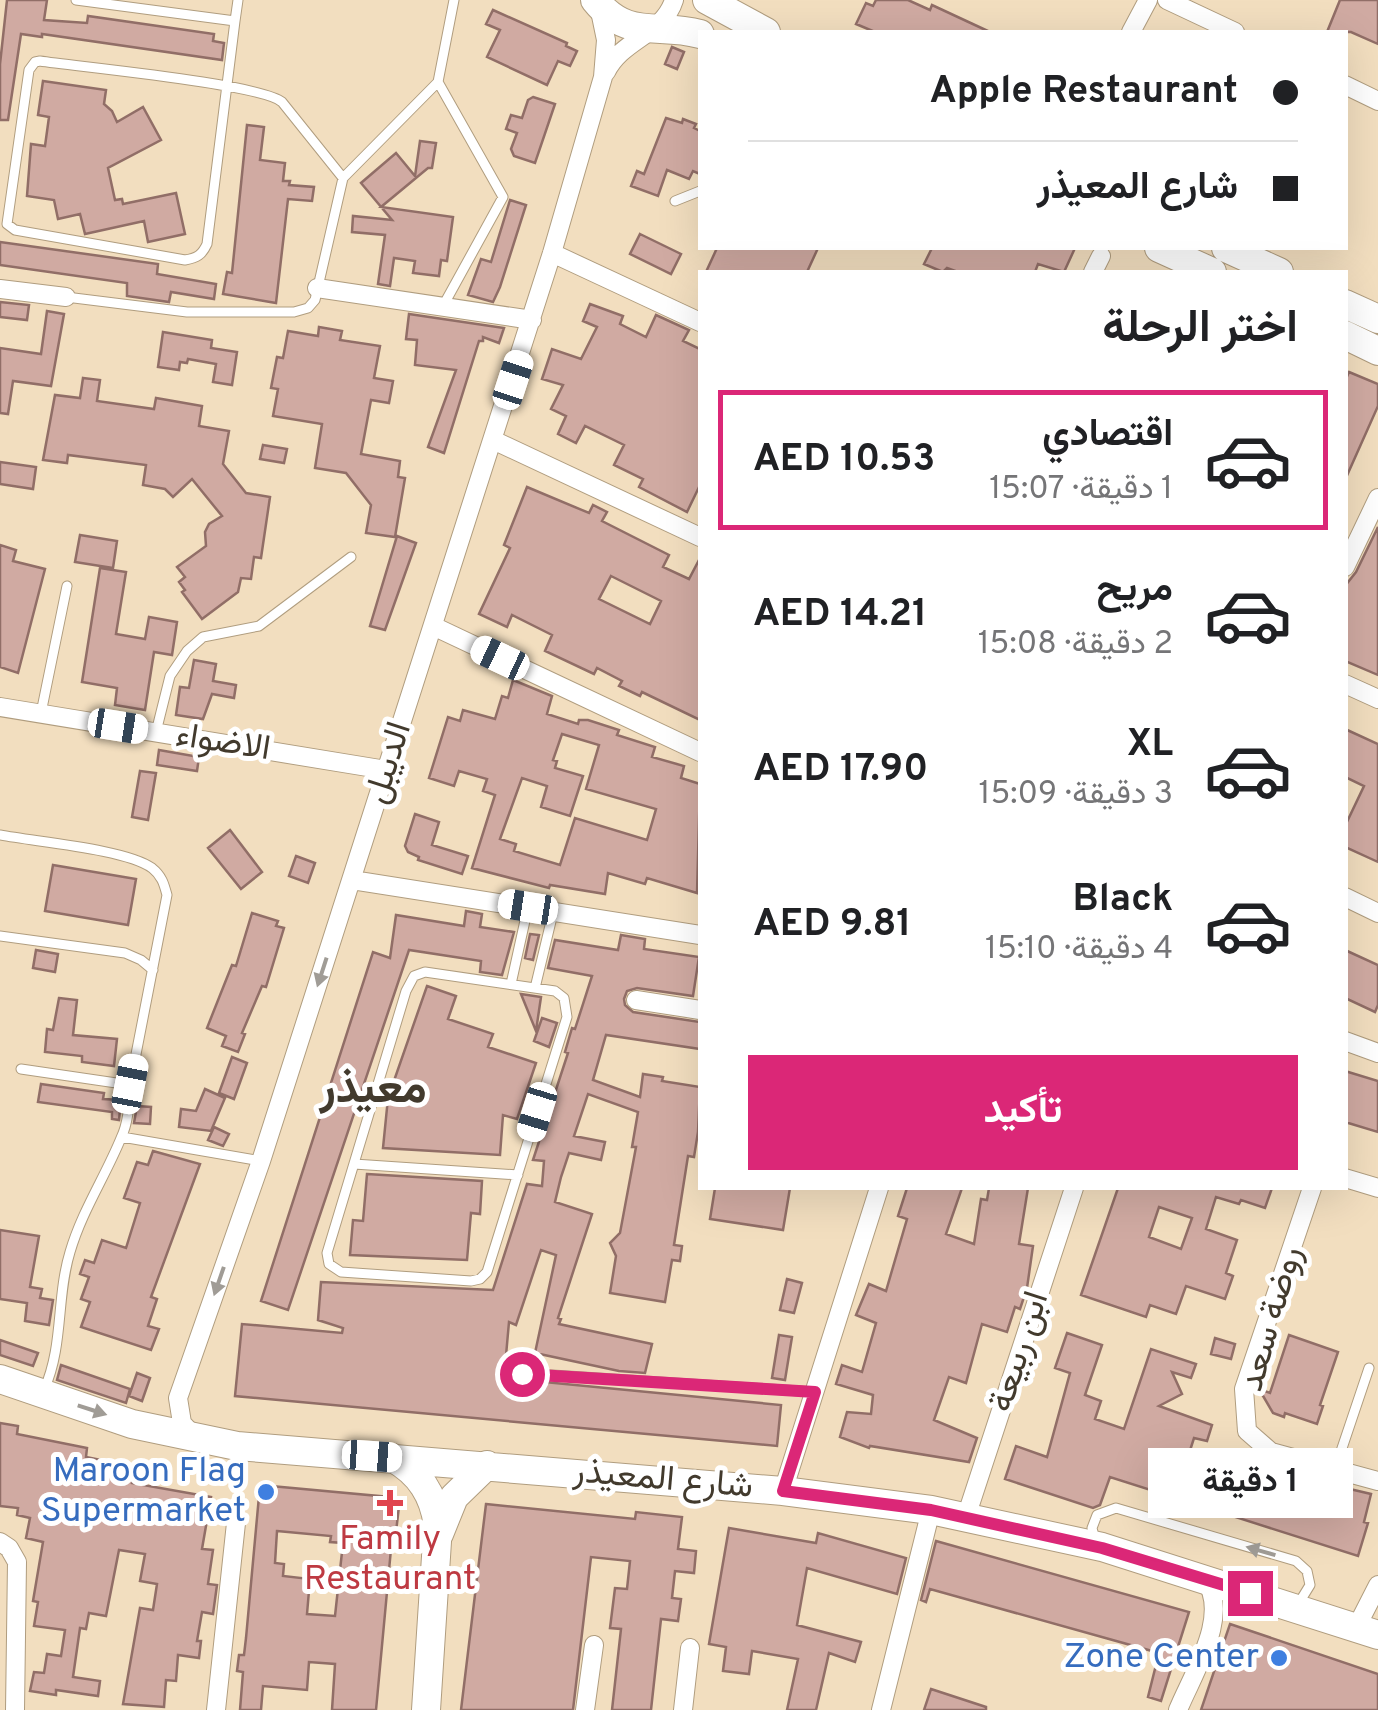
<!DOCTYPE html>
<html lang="ar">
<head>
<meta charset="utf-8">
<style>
	body { margin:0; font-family:Overpass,Vazirmatn,sans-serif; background:#f2f2f2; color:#202124; direction:rtl; height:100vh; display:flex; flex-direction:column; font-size:38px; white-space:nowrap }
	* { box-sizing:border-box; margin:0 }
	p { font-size:32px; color:#757577 }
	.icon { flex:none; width:55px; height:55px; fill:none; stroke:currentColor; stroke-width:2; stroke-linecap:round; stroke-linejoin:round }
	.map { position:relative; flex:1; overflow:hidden; direction:ltr }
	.side { position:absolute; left:698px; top:270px; width:650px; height:920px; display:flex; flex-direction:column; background:#fff; border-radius:0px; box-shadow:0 10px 40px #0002; direction:rtl }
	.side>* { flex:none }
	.top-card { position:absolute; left:698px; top:30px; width:650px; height:220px; border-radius:0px; box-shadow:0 10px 40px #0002; direction:rtl; display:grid; align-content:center; height:220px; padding:0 50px; background:#fff }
	.end { position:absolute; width:45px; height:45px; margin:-22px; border:12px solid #db2777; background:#fff; box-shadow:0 0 0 5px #fff }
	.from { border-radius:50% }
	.bubble { position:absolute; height:70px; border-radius:0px; background:#fff; box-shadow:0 10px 40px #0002; font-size:32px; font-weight:700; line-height:70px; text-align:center; direction:rtl }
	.car { position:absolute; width:30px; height:60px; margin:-30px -15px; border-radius:12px; box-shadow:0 0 8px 2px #0007; background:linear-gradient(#fff 24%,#345 0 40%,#fff 0 76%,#345 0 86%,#fff 0) }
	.top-card b { display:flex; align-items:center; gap:35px; height:95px; font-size:38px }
	.top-card b+b { border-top:2px solid #e0e0e0 }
	.top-card i { width:25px; height:25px; background:#202124 }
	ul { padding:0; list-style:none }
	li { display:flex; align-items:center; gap:30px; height:140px; margin:0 20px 15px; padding:0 30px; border:5px solid transparent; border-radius:0px }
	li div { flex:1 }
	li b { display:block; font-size:38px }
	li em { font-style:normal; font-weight:700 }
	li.current { border-color:#db2777 }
	li>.icon { width:90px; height:90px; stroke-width:1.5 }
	h2 { padding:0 50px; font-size:45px; line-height:120px }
	.button { display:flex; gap:20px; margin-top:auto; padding:20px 50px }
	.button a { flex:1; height:115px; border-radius:0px; background:#db2777; color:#fff; font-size:40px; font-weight:700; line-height:115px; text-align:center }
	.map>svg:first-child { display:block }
	.building { fill:#d0aaa2; stroke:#916e67; stroke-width:2.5; fill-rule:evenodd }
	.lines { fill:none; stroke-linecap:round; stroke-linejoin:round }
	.lane-casing { stroke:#b09d7f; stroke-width:11 }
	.street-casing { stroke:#b09d7f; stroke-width:20 }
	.secondary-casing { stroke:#b09d7f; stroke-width:30 }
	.lane { stroke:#fff; stroke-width:9 }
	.street { stroke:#fff; stroke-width:18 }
	.secondary { stroke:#fff; stroke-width:28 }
	.oneway { fill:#a09c96 }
	.route { stroke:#db2777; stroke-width:12 }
	.shop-dot { fill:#3f7fe0; stroke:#fff; stroke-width:4 }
	.health-dot { fill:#e0444e; stroke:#fff; stroke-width:4 }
	.labels { text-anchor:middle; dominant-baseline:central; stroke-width:10; stroke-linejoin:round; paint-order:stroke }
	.street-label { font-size:35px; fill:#423a2d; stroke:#fff }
	.shop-label { font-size:35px; fill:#366cbe; stroke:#fff; text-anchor:end }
	.health-label { font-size:35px; fill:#be3a42; stroke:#fff }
	.district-label { font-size:45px; font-weight:bold; fill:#423a2d; stroke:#fff }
</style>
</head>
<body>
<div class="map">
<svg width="1378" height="1710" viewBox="0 0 1378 1710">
	<rect width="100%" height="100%" fill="#f2debf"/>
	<!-- building -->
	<path class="building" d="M7 0H47L44 20 87 23 88 16 214 34 213 41 224 43 222 60 42 34V37L21 34 8 120H0V64Z
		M876 0H908L930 10 932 5 990 32H875L856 24 866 3 873 6Z
		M1340 0H1378V44L1351 32H1327Z
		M493 10 567 43 566 46 577 51 570 66 558 61 547 85 487 57 500 30 486 24Z
		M672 47 684 52 677 69 665 64Z
		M43 81 106 90 104 104 112 111 117 122 143 107 161 140 108 168 115 200 122 199 123 204 176 193 185 234 148 242 144 221 85 234 80 214 58 219 54 200 27 196 31 144 45 146 49 117 38 115Z
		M533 97 555 104 535 163 514 156 511 149 517 133 506 129 511 115 522 118 528 100Z
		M666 118 682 123 683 119 696 124 694 128 700 131V174L693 171 689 179 667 170 658 196 631 186 637 171 644 174Z
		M247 125 264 127 260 160 285 163 283 181H290L289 185 314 187 312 201 288 199 276 303 223 294 227 272 232 273Z
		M420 141 436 143 432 168H428L381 207 453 217 447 261 441 260 439 276 413 273 415 261 394 258 390 286 378 284 385 235 352 232 353 216 392 220 361 183 396 153 415 176Z
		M510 200 526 205 500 287 493 302 468 295 481 259 491 262Z
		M640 234 681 254 671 274 630 254Z
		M0 242 158 264 157 274 216 284 214 299 171 292 169 302 127 296V283L0 265Z
		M717 248H818L807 272H706Z
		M932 248H1075L1064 272 1038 264 1035 272H958L947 268 943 272 924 264Z
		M0 302 29 305 27 320 0 317Z
		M590 304 623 316 620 324 646 337 656 315 689 330 683 341 700 349V485L687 512 639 487 643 479 614 465 624 445 585 426 576 443 558 434 566 416 551 409 563 385 542 379 552 349 581 359 597 327 583 321Z
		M47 311 64 314 51 386 13 381 8 414 0 413V348L41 354Z
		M409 314 504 328 499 343 483 337V341H479L444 453 428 447 456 370 415 365 417 340 406 339Z
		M319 327 342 331 340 340 380 346 374 378 393 381 389 403 371 400 361 454 400 461 398 477 405 478 395 537 366 533 371 505 346 473 315 468 322 424 273 416 278 389 271 388 277 357 283 358 288 331 318 336Z
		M163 332 212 340 211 348 237 352 232 385 213 382 216 364 188 359 187 363 180 362 179 370 158 367Z
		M1349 372 1378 384V406L1345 480V381Z
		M83 378 100 380 97 401 154 409 156 398 202 406 199 426 229 431 223 464 246 493 270 497 261 558 254 557 251 579 241 578 238 592 202 619 182 592 185 590 179 582 185 577 177 567 206 546 205 532 209 524 222 516 192 479 173 497 165 489 143 485 146 465 68 455 67 463 43 460 55 395 80 398Z
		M263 445 287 449 284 463 260 459Z
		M0 462 36 467 33 489 0 484Z
		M527 487 589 513 593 505 607 512 602 521 669 555 663 567 689 579 700 558V720L642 692 640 696 619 686 622 681 597 668 594 674 545 651 552 635 512 615 507 627 479 614 510 548 504 545ZM611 576 661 601 650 624 599 599Z
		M1378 527V675L1345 661V586L1356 572Z
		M80 535 117 541 113 568 75 562Z
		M397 536 416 543 385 630 370 626Z
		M0 545 16 550 13 561 45 569 18 673 0 667Z
		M100 568 126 572 116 634 145 639 149 617 177 622 172 655 154 652 145 710 115 705 117 688 82 682Z
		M194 660 216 664 213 681 236 685 234 698 212 694 203 719 176 715 180 687 189 688Z
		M513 680 552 696 547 714 578 724 579 720H588L619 730 617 735 655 747 652 757 684 766 681 778 700 784 697 893 647 878 645 884 608 873 605 894 550 885 549 888 472 868 495 795 483 791 487 779 459 771 454 786 429 778 448 717 460 721 463 710 495 719 502 696 508 698ZM562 734 599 745 586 789 656 809 647 840 575 818 560 865 514 851 516 844 500 839 522 778 547 786 541 807 570 816 583 776 555 768 557 761 553 760Z
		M1345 729 1378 744V862L1345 847V826L1364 786 1345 777Z
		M159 750 199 757 197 771 157 765Z
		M140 771 156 773 148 820 132 817Z
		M415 814 439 822 432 845 468 856 462 874 418 860 419 857 408 852 405 846Z
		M230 830 262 872 241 889 208 848Z
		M296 856 315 863 308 883 289 876Z
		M53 865 136 879 128 925 45 911Z
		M466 911 482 914 480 927 514 932 502 975 480 972 481 961 409 950 288 1310 261 1301 373 952 390 958 396 915 464 926Z
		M252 913 278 921 276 926 284 928 266 987 262 986 242 1033 245 1034 238 1052 222 1046 226 1036 207 1028 232 965 236 966Z
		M530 934 539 935 533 960 525 958Z
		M621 935 645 939 644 949 699 957 693 996 637 988 627 991 624 999 625 1005 633 1012 700 1022V1049L606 1035 593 1080 640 1097 643 1074 663 1077 662 1081 700 1087 698 1132 694 1157 688 1156 674 1245 682 1246 680 1261 672 1260 665 1302 610 1293 616 1256 610 1243 620 1233 636 1147H632L638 1112 588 1094 574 1136 605 1142 601 1160 569 1153 561 1177 555 1202 592 1214 558 1318 561 1319 559 1324 652 1344 645 1373 619 1371 535 1353 556 1255 541 1250 516 1325 509 1322 504 1378 781 1405 777 1446 235 1396 242 1324 342 1333 343 1328 318 1320 321 1282 493 1290 527 1184 542 1186 544 1161 533 1160 568 1053 565 1052 572 1028 575 1029 592 976 548 968 555 940 618 950Z
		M36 950 58 954 55 972 33 968Z
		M1345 950 1378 965V1005L1375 1012 1345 998Z
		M427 986 456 996 448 1019 493 1034 488 1047 536 1063 517 1119 503 1115 500 1155 383 1148 388 1098Z
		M521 994 541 997 536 1031Z
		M59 998 77 1000 73 1035 117 1039 114 1066 82 1062V1056L45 1052 47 1029 53 1030Z
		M542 1018 557 1023 549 1047 534 1041Z
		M232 1057 247 1063 234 1099 219 1093Z
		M1345 1071 1378 1081V1132L1345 1122Z
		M41 1084 104 1093 103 1099 121 1100 119 1120 112 1119V1112L38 1102Z
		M205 1089 225 1098 211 1131 179 1127 181 1109 196 1111Z
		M137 1106 151 1107 150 1124 134 1123Z
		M214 1127 229 1134 223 1146 208 1140Z
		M153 1151 200 1164 151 1297 157 1299 148 1326 159 1329 151 1350 81 1327 90 1302 81 1299 89 1277 80 1274 85 1260 94 1263 102 1240 126 1248 140 1203 124 1198 137 1162 148 1165Z
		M367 1174 482 1181 480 1214 471 1213 467 1260 350 1255 353 1220 363 1221Z
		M715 1188H790L783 1230 710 1219Z
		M907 1188H962L946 1234 974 1244 981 1199 987 1200 989 1188H1028L1019 1244 1033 1246 1027 1288 1020 1309 1015 1307 1007 1332 982 1324 966 1383 949 1377 934 1420 977 1438 969 1462 870 1446 869 1448 840 1437 847 1412 871 1414 873 1395 836 1384 842 1365 862 1372 876 1323 856 1315 869 1284 886 1291 907 1219 898 1216Z
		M1118 1188H1272L1265 1208 1241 1200 1239 1204 1216 1197 1206 1229 1237 1240 1226 1273 1233 1276 1225 1299 1186 1286 1176 1314 1150 1305 1146 1317 1081 1295ZM1159 1207 1192 1218 1181 1249 1149 1237Z
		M0 1230 39 1236 30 1287 42 1289 40 1298 53 1300 49 1325 25 1321 27 1303 0 1299Z
		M787 1279 802 1283 794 1313 780 1310Z
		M1067 1333 1102 1345 1085 1395 1101 1401 1095 1419 1124 1429 1151 1349 1196 1364 1191 1378 1172 1372 1182 1394 1159 1406 1212 1425 1207 1441 1194 1438 1185 1466 1226 1478 1234 1456 1261 1462 1283 1470 1275 1494 1312 1506 1316 1481 1371 1494 1364 1522 1368 1523 1358 1556 1110 1477 1100 1505 1093 1508 1005 1479 1016 1446 1047 1457 1070 1373 1055 1368Z
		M779 1335 792 1337 785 1380 772 1378Z
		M1289 1335 1338 1352 1320 1405 1323 1406 1317 1424 1285 1413 1284 1417 1273 1413 1259 1389 1270 1393Z
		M1215 1338 1235 1344 1231 1359 1211 1354Z
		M0 1340 38 1353 33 1366 0 1355Z
		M61 1365 130 1389 126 1403 57 1380Z
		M137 1373 150 1378 142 1401 129 1396Z
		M0 1423 18 1426 17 1434 87 1448 86 1457 135 1467 132 1483 211 1497 202 1549 213 1550 208 1584 217 1585 213 1614 202 1612 197 1641H201L199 1658 178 1655 176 1681 166 1680 164 1707 123 1704 140 1608 153 1610 157 1584 140 1581 145 1554 119 1550 106 1616 89 1613 86 1629 80 1628 73 1677 100 1681 98 1696 56 1690V1695L30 1691 34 1672 44 1673 47 1654 61 1656 65 1630 34 1626 38 1602 33 1601 43 1542 26 1538 30 1518 17 1515 18 1508 0 1506Z
		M260 1485 400 1498 394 1549H391L376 1710H332L335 1664 309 1662 307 1690 263 1686 261 1710H240L243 1672 237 1671 239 1655H244L246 1638ZM277 1531 331 1536 330 1542 343 1543 335 1616 307 1614 310 1579 283 1576 284 1564 275 1563Z
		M486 1504 635 1519 636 1512 682 1517 678 1549 696 1551 694 1573 675 1571 672 1598 681 1599 678 1621 661 1619 651 1710H612L621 1629 610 1628 615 1588 627 1589 630 1561 591 1557 573 1710H461Z
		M729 1528 816 1543 818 1533 906 1558 897 1594 807 1568 797 1625 861 1642 855 1662 829 1653 816 1710H787L798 1659 752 1651 749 1674 723 1671 726 1647 709 1644Z
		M936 1541 1189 1612 1161 1701 1148 1697 1159 1653 930 1589 926 1602 921 1600Z
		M1230 1624 1378 1674V1710H1201Z
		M931 1689 986 1707V1710H924Z"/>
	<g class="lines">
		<!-- lane casing -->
		<g class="lane-casing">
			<path id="lane" d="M76 0 235 21 238 0
				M235 21 207 244C202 255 197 258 185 260L15 230 7 224 29 70 35 62 40 61C80 67 261 84 282 102L343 178
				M438 82 454 0
				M675 201 700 191
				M66 297 187 312H294L308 308 315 300 343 178 438 82 503 197 443 306
				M41 713 67 586
				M156 732 170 676 187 651 203 637 259 626 351 557
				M0 835C36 842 126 849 152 868 162 876 164 884 167 895L130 1085C129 1103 129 1121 121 1138 105 1177 82 1211 70 1252 56 1298 64 1345 44 1390
				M0 936 125 953 141 960 153 970
				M425 972 555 991 564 998 567 1017 487 1272 480 1279 471 1281 341 1272 329 1264 327 1253 406 991 414 976Z
				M511 984 528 907
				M535 988 553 913
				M21 1069 130 1085
				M122 1137 261 1161
				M354 1164 518 1175
				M522 1373 815 1392
				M1335 1469 1369 1368
				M1095 1540 1092 1528 1097 1515 1116 1508 1296 1561 1307 1571 1310 1585 1302 1598 1294 1602"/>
		</g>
		<!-- street casing -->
		<g class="street-casing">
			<path id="street" d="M1167 0 1235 32
				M1131 32 1148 0
				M606 72C622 39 663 35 674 0
				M1345 85 1378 101
				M552 253 700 322
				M1093 272 1101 256
				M317 288 532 320
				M0 289 66 297
				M493 440 700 537
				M1345 567 1378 498
				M433 626 700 752
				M1345 684 1378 699
				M0 707 386 770
				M352 880 700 935
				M1345 897 1378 913
				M636 1000 700 1010
				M1345 1041 1378 1053
				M1345 1178 1378 1188
				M1312 1188 1244 1389 1247 1431 1271 1452 1378 1481
				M194 1436 182 1423 178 1398 261 1161 552 253 603 77 606 40 599 6
				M783 1491 879 1188
				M966 1517 1074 1188
				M0 1542 9 1548 17 1562 15 1710
				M1356 1628 1378 1585
				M216 1710 236 1523
				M585 1710 594 1645
				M683 1710 690 1648
				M881 1710 931 1510
				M1178 1710C1193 1673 1232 1614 1204 1578"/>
		</g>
		<!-- secondary casing -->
		<g class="secondary-casing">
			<path id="secondary" d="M595 0C628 41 657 22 700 34
				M707 0 766 32
				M1159 248 1212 272
				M1226 248 1279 272
				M1345 304 1378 319
				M1345 335 1378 351
				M0 1379 132 1424 237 1446 783 1491 931 1510 1102 1547 1378 1635
				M393 1458C420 1473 434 1495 438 1526L426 1710
				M439 1534 454 1497 487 1465"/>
		</g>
		<!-- lane -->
		<use href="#lane" class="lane"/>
		<!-- street -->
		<use href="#street" class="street"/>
		<!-- secondary -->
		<use href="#secondary" class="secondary"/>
	</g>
	<!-- one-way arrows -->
	<defs><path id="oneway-solid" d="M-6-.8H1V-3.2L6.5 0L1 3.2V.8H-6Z" transform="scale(2.5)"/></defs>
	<g class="oneway">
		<use href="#oneway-solid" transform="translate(322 972) rotate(108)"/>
		<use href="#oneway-solid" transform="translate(219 1281) rotate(109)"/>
		<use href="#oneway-solid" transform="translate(92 1410) rotate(18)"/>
		<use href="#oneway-solid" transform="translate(1261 1551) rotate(-164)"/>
	</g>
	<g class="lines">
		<!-- route -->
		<path class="route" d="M522 1374 815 1392 783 1491 931 1510 1102 1548 1250 1593"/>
	</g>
	<!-- markers -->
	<g class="shop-dot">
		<circle cx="266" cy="1492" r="10"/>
		<circle cx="1279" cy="1658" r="10"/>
	</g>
	<path class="health-dot" d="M385 1488h10v10h10v10h-10v10h-10v-10h-10v-10h10z"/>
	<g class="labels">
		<!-- street labels -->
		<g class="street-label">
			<text transform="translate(223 743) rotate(9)">الاضواء</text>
			<text transform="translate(389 763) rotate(-72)">الديبل</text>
			<text transform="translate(1272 1319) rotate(-74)">روضة سعد</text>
			<text transform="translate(1020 1352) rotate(-72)">ابن ربيعة</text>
			<text transform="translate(663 1480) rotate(5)">شارع المعيذر</text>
		</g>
		<!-- shop labels -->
		<g class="shop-label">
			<text x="246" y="1472">Maroon Flag<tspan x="246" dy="40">Supermarket</tspan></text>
			<text x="1259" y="1658">Zone Center</text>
		</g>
		<!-- health labels -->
		<g class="health-label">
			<text x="390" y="1540">Family<tspan x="390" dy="40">Restaurant</tspan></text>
		</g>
		<!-- district labels -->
		<g class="district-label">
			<text x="373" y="1090">معيذر</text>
		</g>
	</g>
</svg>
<i class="end from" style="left:522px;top:1374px"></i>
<i class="end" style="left:1250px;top:1593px"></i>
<div class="bubble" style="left:1148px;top:1448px;width:205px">1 دقيقة</div>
<i class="car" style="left:513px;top:380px;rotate:18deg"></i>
<i class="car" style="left:500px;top:658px;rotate:295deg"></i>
<i class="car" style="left:118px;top:726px;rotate:99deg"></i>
<i class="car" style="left:528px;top:907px;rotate:279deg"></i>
<i class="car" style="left:130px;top:1084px;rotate:11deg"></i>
<i class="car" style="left:537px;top:1112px;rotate:197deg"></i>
<i class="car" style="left:372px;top:1456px;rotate:94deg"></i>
<div class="top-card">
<b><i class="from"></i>Apple Restaurant</b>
<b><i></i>شارع المعيذر</b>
</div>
<section class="side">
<h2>اختر الرحلة</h2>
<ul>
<li class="current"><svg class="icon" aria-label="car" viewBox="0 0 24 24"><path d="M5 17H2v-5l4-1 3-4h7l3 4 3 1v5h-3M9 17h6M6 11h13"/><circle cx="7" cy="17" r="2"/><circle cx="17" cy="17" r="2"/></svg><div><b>اقتصادي</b><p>1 دقيقة · 15:07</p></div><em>AED 10.53</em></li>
<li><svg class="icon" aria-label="car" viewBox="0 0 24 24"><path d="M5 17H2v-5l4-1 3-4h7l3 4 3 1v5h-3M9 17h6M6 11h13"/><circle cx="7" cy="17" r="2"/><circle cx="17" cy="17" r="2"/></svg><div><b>مريح</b><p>2 دقيقة · 15:08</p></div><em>AED 14.21</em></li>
<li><svg class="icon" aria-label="car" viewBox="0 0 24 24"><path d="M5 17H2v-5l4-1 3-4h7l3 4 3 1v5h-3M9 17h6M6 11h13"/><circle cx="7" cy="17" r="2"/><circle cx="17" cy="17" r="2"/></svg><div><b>XL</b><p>3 دقيقة · 15:09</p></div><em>AED 17.90</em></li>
<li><svg class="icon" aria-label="car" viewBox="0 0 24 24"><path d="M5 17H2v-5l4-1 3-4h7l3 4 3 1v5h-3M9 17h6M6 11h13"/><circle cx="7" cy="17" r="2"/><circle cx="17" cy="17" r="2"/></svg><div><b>Black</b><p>4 دقيقة · 15:10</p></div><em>AED 9.81</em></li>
</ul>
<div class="button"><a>تأكيد</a></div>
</section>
</div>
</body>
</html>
